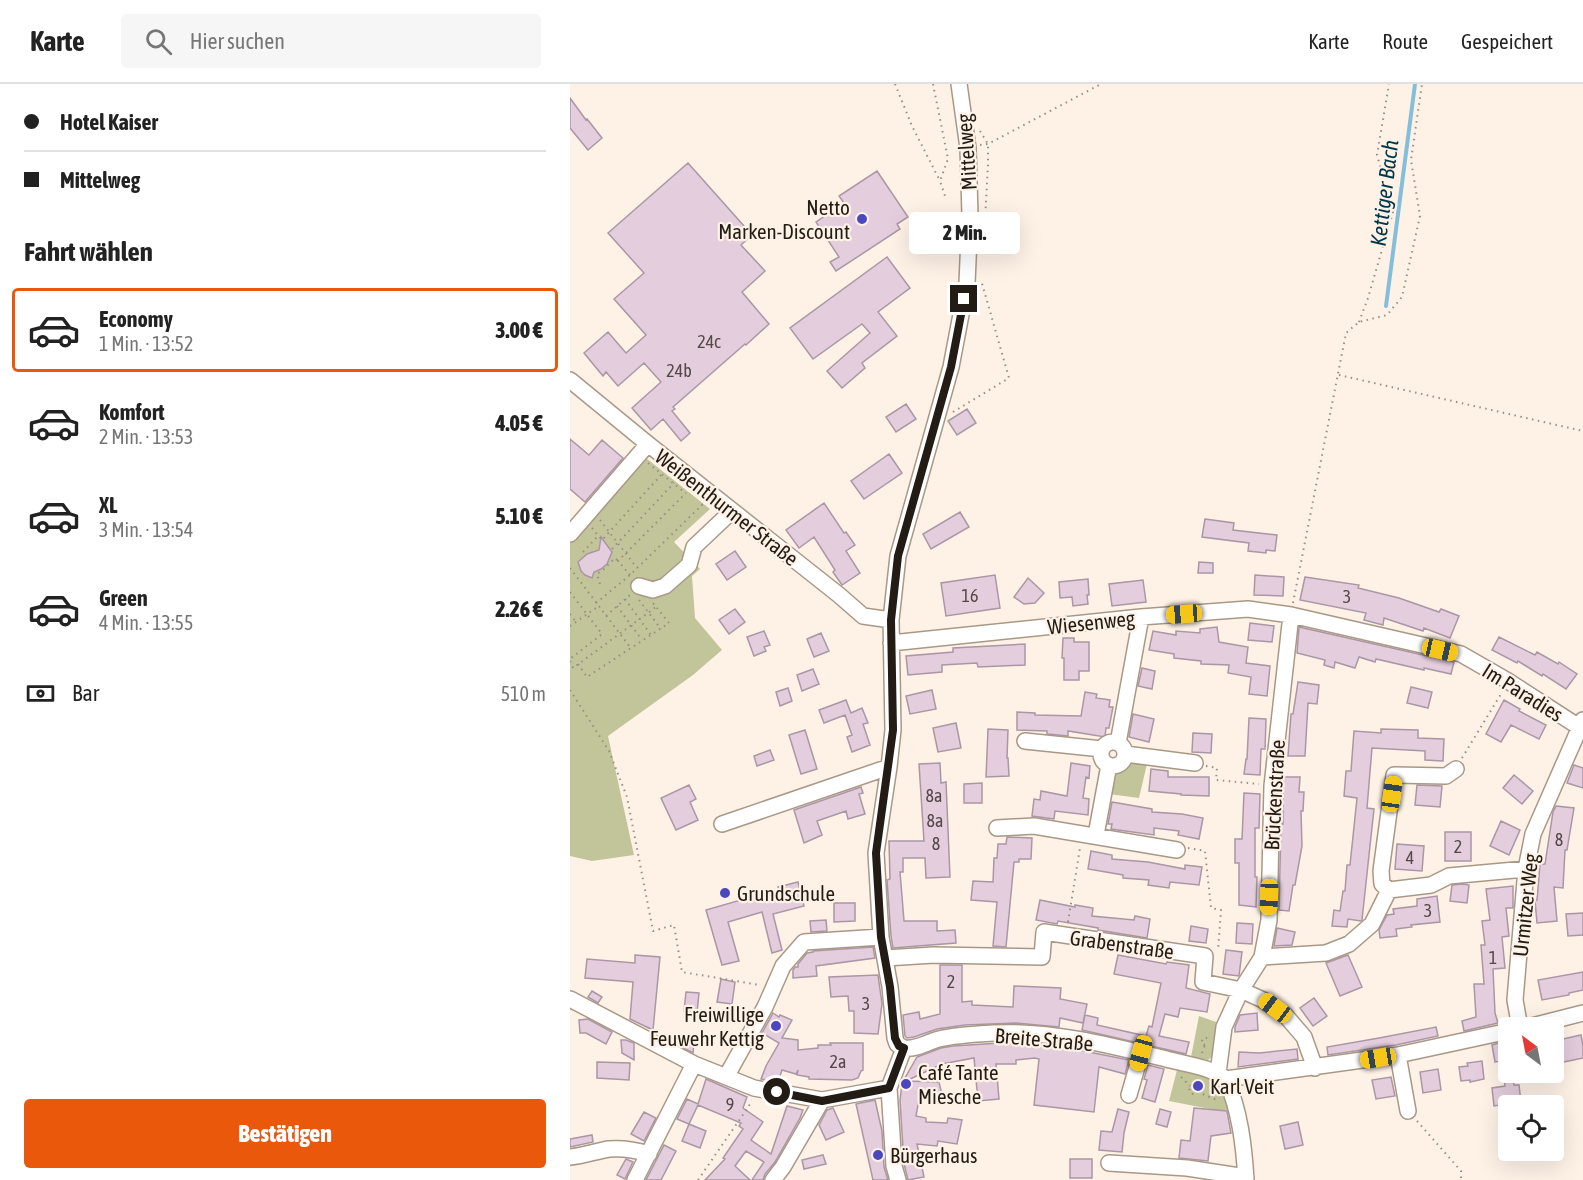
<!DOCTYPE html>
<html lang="de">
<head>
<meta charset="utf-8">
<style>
	body { margin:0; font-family:"Asap Condensed",sans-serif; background:#f6f6f6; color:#222; height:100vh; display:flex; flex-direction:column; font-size:22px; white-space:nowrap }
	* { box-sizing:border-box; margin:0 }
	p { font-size:20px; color:#767676 }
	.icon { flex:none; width:33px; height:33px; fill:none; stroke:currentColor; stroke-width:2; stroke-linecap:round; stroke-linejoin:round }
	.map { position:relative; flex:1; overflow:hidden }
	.drawer { display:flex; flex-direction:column; background:#fff; width:570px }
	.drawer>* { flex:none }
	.hud { display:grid; align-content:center; height:132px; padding:0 24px; background:#fff }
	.needle { width:39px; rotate:328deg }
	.buttons { position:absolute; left:928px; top:933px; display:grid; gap:12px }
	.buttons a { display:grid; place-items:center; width:66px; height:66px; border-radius:6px; background:#fff; box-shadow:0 6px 24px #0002; font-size:30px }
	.end { position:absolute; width:27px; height:27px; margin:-14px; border:8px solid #231c15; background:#fff; box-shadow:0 0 0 3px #fff }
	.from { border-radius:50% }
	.bubble { position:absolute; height:42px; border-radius:6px; background:#fff; box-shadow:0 6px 24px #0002; font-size:20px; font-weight:800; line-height:42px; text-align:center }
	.car { position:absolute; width:18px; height:36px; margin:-18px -9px; border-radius:8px; box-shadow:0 0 4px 2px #0007; background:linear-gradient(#f5c518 24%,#345 0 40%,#f5c518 0 76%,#345 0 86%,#f5c518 0) }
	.hud b { display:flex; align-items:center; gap:21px; height:57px; font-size:22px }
	.hud b+b { border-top:2px solid #e0e0e0 }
	.hud i { width:15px; height:15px; background:#222 }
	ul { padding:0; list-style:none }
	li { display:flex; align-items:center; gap:18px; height:84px; margin:0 12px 9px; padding:0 12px; border:3px solid transparent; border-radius:6px }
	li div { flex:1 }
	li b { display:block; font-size:22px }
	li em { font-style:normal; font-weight:800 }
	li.selected { border-color:#ea580c }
	li>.icon { width:54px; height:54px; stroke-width:1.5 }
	h2 { padding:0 24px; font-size:27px; line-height:72px }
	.pay { display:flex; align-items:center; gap:15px; height:66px; padding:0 24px; font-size:22px }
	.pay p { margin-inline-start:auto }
	.cta { display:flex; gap:12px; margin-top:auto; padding:12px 24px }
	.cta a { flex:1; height:69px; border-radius:6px; background:#ea580c; color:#fff; font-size:24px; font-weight:800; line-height:69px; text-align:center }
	header { display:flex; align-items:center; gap:36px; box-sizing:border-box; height:84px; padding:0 30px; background:#fff; border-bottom:2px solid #e0e0e0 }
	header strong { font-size:28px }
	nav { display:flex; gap:33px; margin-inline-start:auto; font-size:21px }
	.search { width:420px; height:54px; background:#f6f6f6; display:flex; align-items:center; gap:15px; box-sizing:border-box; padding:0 21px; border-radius:6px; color:#767676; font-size:22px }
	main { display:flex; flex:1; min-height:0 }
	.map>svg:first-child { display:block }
	.green { fill:#c2c599 }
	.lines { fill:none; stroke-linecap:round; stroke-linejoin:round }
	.stream { stroke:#84bedb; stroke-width:4 }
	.building { fill:#e4cddd; stroke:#ab96a5; stroke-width:1.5 }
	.minor-casing { stroke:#a99886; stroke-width:18 }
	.path { stroke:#988e85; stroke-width:2; stroke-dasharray:1.5 4.5; stroke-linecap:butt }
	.minor { stroke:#fff; stroke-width:15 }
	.route { stroke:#231c15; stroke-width:8 }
	.poi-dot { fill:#4b47be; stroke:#fef2e7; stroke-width:2 }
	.labels { text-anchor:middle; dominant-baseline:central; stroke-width:4.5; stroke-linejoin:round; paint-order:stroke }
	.number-label { font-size:18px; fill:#534847 }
	.street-label { font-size:21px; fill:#231c15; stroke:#fef2e7 }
	.poi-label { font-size:21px; fill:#231c15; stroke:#fef2e7; text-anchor:start }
	.water-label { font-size:22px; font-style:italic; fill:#01374b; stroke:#fef2e7 }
</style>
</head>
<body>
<header>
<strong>Karte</strong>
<div class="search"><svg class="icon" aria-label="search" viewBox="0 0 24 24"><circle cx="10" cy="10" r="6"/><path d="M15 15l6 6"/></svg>Hier suchen</div>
<nav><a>Karte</a><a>Route</a><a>Gespeichert</a></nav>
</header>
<main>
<section class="drawer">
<div class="hud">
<b><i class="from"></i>Hotel Kaiser</b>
<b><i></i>Mittelweg</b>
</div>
<h2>Fahrt wählen</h2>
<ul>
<li class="selected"><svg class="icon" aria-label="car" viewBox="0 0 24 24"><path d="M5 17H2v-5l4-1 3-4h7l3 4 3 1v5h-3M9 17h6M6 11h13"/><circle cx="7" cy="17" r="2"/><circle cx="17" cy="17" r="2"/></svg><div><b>Economy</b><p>1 Min. · 13:52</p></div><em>3.00 €</em></li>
<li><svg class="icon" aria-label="car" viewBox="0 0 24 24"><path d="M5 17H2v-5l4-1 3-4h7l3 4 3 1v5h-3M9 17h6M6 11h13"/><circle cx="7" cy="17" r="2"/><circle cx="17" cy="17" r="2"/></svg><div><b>Komfort</b><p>2 Min. · 13:53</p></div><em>4.05 €</em></li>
<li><svg class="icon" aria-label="car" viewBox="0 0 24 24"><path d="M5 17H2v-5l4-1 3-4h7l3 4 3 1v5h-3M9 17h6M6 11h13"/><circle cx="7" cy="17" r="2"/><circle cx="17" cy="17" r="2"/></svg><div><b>XL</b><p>3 Min. · 13:54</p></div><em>5.10 €</em></li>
<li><svg class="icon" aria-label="car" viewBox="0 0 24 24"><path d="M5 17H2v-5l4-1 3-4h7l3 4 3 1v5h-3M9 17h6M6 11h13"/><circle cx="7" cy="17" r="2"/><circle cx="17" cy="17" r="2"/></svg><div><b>Green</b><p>4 Min. · 13:55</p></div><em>2.26 €</em></li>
</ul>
<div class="pay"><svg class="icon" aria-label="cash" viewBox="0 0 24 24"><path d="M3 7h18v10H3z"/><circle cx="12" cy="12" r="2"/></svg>Bar<p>510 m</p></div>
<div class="cta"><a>Bestätigen</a></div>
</section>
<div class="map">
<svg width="1013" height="1096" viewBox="0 0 1013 1096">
	<rect width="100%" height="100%" fill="#fef2e7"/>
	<!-- green -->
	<path class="green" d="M71 370 140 425 104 458 130 485 122 492 125 534 152 566 123 591 38 652 64 771 22 777 0 772V457Z
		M558 678 577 680 569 714 539 710 542 690Z
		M629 932 649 939 645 970 638 976 621 973Z
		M607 986 644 995C653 1004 656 1015 659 1026L650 1027 599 1017Z"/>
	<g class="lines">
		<!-- stream -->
		<path class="stream" d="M816 222 845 0"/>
	</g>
	<!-- building -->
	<path class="building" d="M0 14 16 36 17 35 32 54 18 66 0 44Z
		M118 79 182 151 171 161 195 187 172 208 199 240 176 261 175 260 103 323 105 325 102 327 120 349 111 357 93 335 81 346 62 324 91 298 74 279 48 302 36 288 33 292 14 269 38 248 56 269 76 251 44 215 74 189 38 149Z
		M307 87 338 133 327 140 330 145 266 187 260 178 269 173 246 138 274 119 269 112Z
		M317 173 340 204 308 228 327 252 292 279 295 284 272 304 257 287 300 249 292 240 243 275 220 244Z
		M336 320 346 335 326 348 316 333Z
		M397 325 406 339 387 351 378 337Z
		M0 355 19 371 32 356 53 374 15 418 0 405Z
		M319 370 332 389 294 415 281 397Z
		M254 419 274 449 276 448 285 461 276 467 290 489 272 501 263 488 265 486 244 453 229 464 216 446Z
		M390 428 399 443 361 465 353 450Z
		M635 435 664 439 663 446 707 451 705 467 696 466V469L678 467 679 459 632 453Z
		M31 453 42 468 37 480 31 485 24 488 22 494 15 491 11 487 8 478 17 470 29 466Z
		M165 467 176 483 157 496 146 480Z
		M629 478 643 479V489H628Z
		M425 491 430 524 376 532 371 499Z
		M685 491 714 493 713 512 684 511Z
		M735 493 789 501 788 504 829 514 869 528 871 525 889 532 880 554 854 544 853 547 814 534 813 541 794 536 796 529 730 516Z
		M458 494 474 509 465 519 454 520 444 513Z
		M518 495 519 511H517L518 520 503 522 502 513 490 514 489 498Z
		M573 496 576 518 542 522 539 500Z
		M165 525 175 538 159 550 149 536Z
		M680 539 704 542 702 558 678 556Z
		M647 543 649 558 678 563 676 579 700 582 697 612 679 610 681 593 658 589 659 581 631 580V577L604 574V570L579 566 583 547 606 551V547L630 549V545Z
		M729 543 884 578 881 590 854 584V586L806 575 805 578 789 573 785 584 765 578 764 584 754 581 755 576 727 569Z
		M194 547 200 561 194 563 196 567 184 572 177 553Z
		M251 549 259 567 244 573 237 555Z
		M929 553 965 571 967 568 988 580 989 578 1007 590 996 605 973 590 972 592 948 577 947 579 922 566Z
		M493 554H504V558H519V587H509V596H494V574H492Z
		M455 560V581L408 583 407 579 372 581V588L338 591 336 572 383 568V564Z
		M572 584 585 587 582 605 568 602Z
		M243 585 249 600 232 607 227 591Z
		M728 598 749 601 747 620 738 619 735 672H718L721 630H723Z
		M841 603 862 608 858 624 837 619Z
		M218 604 222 617 210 622 206 608Z
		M362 606 366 625 340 630 336 612Z
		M515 608 527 610 526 614 540 616 539 623H543L539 644H536L535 653 498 647V652L477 650V647L447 646V628L465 629V631L511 632Z
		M276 616 281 629 292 624 298 639 293 640 300 661 282 668 277 653 282 651 275 631 254 639 249 626Z
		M934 616 950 625 949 627 976 641 969 655 941 641 931 658 916 650Z
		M563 630 584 635 579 658 559 653Z
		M679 634 696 635 695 665H691L690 691 674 690 676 675H677Z
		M386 639 391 664 368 668 363 644Z
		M418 645 438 646 437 674H438L439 692 416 693Z
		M811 645 848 646V654L874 655 873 677 855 676V667L802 664 797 724 804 725 792 836 791 837 778 835 777 843 762 842 764 826 770 827 773 807H775L777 781H780L787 714 774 712 776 687H781L784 647 811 649Z
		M235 646 247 685 231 690 219 651Z
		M623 649 642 650 641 669 622 668Z
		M200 666 204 676 187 682 184 672Z
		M370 679 371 699 376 698 380 793 356 794 355 774H333V788H330L334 837H367V847L385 846 386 859 323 864 321 852 317 796 320 795 319 757H354L349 680Z
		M501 679 520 682 519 694 516 693 513 714 519 715 518 731 485 727 484 735 462 732 464 715 470 716 471 707 497 712Z
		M1004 681 1013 684V704L997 699Z
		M581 685 598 687V693H639V712L611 711V710L579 707Z
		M944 691 963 707 952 720 933 704Z
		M713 693H730L729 708H734L733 727H731L732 762 725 801H723L719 827 709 826 711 740H713Z
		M412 699V719H394V700Z
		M119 701 126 715 120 718 128 736 106 746 91 714Z
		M847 701 872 702 870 723 845 721Z
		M291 703 293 709 289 710 295 730 278 735 276 727 247 737 252 751 234 759 224 726Z
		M674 709 690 710 689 744H685V793H687L686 823 669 821V779H665V755H672Z
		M542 718 582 725V728L612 730 633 734 629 755 608 751 609 747 584 744V751L541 745 542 740H538Z
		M986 722 1004 724 997 766H995L993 804 984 803 987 837 967 839 965 817 967 816 970 780H975L983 728Z
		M931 737 950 746 939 771 920 762Z
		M875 748H901V777H875Z
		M437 753 462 754 461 775H449V778H444L436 863 423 862 427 818 401 816 403 797 423 798 424 774H427L428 760H436Z
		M827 760 854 762 852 787 825 785Z
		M521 767 542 771V775L578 778 615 785V781L632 783 629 801 600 798 599 804 578 801 579 796 553 794V791L518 785Z
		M228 798 234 822 203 830 212 866 202 869 192 828 158 838 169 877 152 881 136 826 181 813 182 814 209 807 208 803Z
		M893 800 899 801 897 819 880 817 882 801Z
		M943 802V824H936L939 852 932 853 935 884 923 885 925 929 928 939 894 947 892 937 906 933 904 900H914L911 861H915L912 837 920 836 916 805Z
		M867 812 870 838 841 841 842 843 826 845 827 852 810 854 809 846 817 831 824 830 823 825 847 822V815Z
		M470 816 505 823V821L523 824 522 832 564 836 565 832 580 835 577 854 528 846V844L488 837 487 840 466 836Z
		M264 819H285V837L264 838Z
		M1013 829V851L998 852 996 830Z
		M256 836 257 847 241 848 240 837Z
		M667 839 683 840 682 860 666 859Z
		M621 842 638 845 636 859 619 857Z
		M707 844 725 848 722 861 704 862Z
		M303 863 305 874 246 882 247 892 223 894V886L225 883H228V880L237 869 243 868V867Z
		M656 866 672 868 669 892 653 890Z
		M65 871 90 873 83 946 60 935 63 898 15 894 17 875 65 879Z
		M548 871 596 880 597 878 619 881 616 904 640 910 637 928 610 924 608 933 595 930 589 952 619 958 616 970 512 946 515 931 528 934 527 941 576 952 579 942 582 943 591 899 544 890Z
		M778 871 792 903 770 912 756 879Z
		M370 881H392V918L402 917V921L443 923 444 902 491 904 490 915 517 920 513 939 490 934 489 943 446 939 395 941 367 945 344 953 337 954 335 952 333 931 349 928 350 935 370 930Z
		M1013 888V906L999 909V911L972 916 968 896Z
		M308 891 312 920 308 950 284 949V927H279L278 912 261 913 259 893Z
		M151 895 165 898 162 920 147 918Z
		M22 907 32 913 28 919 18 913Z
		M116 908 129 909 127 929 114 927Z
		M744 914 757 932 743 942 730 924Z
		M203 929 209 933 210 931 222 936 212 954 228 956V966L248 964V961H261L260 959H293V986L291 987 288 994 282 996 239 995V993L227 991 228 986 226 990 212 986 208 998 191 995 196 982 209 959 192 949Z
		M687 929 688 946 665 948V943L670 931Z
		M18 935 42 948 36 960 16 949H10L9 936Z
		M866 943 868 952 826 961 758 971 757 963 809 954Z
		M1011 951 1013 962V974L984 980V957Z
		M108 953 124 959 123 969 95 954Z
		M51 956H56L64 959V976L52 969Z
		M446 958 489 962 559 976 555 990 529 983 524 1028 464 1021 469 975 465 974 446 976V980H426L429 1015 408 1017 404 974 372 980 336 997 369 998 373 1015H349L346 1032 356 1034V1038L377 1039 378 1034 392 1036 387 1060 368 1057 367 1062 347 1060 354 1093 338 1096 334 1080 330 1017 332 999 347 973 371 964 383 962Z
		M932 958 933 960 937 959 939 970V988H942L944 1001H949L951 1018 924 1022 922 1004 935 1002 931 977 925 978 922 961Z
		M727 965 728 975 668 983 669 968 689 969Z
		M912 977 914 995 900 998V996L891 997 889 983 898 982 897 979Z
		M27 978 60 979 59 996 27 994Z
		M578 981 594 985 585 1018 572 1014 577 996 574 995Z
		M868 985 871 1006 853 1009 850 988Z
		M821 993 825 1012 806 1015 802 996Z
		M136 995 177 1013 173 1024 193 1038 181 1056 201 1070 217 1022 233 1026 230 1034 205 1078 195 1090 193 1096H182L194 1078 176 1067 165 1082 180 1096H135L155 1075 153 1074 173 1045 169 1042 171 1039 128 1021 119 1040 107 1035 117 1015 128 1020Z
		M305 1016 312 1047 314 1083 318 1096H303L286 1020Z
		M263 1024 274 1048 256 1056 249 1041 257 1026Z
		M624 1024 657 1027 661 1049 641 1052 638 1077 609 1074 611 1056 620 1057Z
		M548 1025 559 1028 554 1049 552 1068 529 1066 531 1047 542 1048Z
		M590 1025 601 1028 597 1043 586 1040Z
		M74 1028 86 1034 74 1057 61 1050Z
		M728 1038 733 1061 715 1065 710 1042Z
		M119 1040 136 1047 130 1064 112 1057Z
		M22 1051 23 1058 0 1063V1055Z
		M94 1061 106 1067 91 1096H76Z
		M253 1071 256 1080 234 1085 232 1076Z
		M56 1075 63 1078 55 1095 47 1091Z
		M500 1075H522V1094H500Z"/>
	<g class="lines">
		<!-- minor casing -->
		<g class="minor-casing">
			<path id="minor" d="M0 296 78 360 269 511 293 532 321 536
				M0 450 78 360
				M69 502 83 506 95 502 119 481 124 463 162 427
				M321 559 571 533 678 525 721 531 891 570 938 597 1009 643
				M455 657 532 665
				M531 670a12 12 0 1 1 24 0a12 12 0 1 1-24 0Z
				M548 659 571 533
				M555 670 625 679
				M886 685 876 692 824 691 811 787 812 800 819 806 861 801 879 792 956 785
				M152 740 319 683
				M427 744 464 742 607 766
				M526 751 539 681
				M692 873 756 869 779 860 802 840 819 806
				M315 874 364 871 472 873 474 848 635 872 633 898 671 906 693 916 716 932 734 953 745 984
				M0 915 124 980 184 1004 252 1016 319 1004
				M950 944 945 916 956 785 963 750 1013 636
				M954 944 1013 929
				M334 964 327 960 325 954 320 903 311 853 306 769 319 683 323 646 321 536 328 472 381 283 397 199 400 131 398 64 389 0
				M334 964C346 966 357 958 369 955 385 951 407 950 424 949 483 946 543 962 600 976 620 981 640 983 656 995L828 971 939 947
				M828 971 838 1027
				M648 989 654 943 671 906 692 873 699 836 702 702 721 531
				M156 993 195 923 213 882 234 858 311 853
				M656 995C670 1027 674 1062 676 1096
				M559 1011 571 969
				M0 1073C14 1072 26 1067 39 1065 53 1064 66 1066 79 1070
				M539 1079 617 1084 676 1093
				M65 1096 124 980
				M203 1096 213 1083 252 1016
				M328 1096 324 1082 319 1004 334 964"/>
		</g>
		<!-- path -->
		<path class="path" d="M325 0 342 42 370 97
			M363 0 378 75 370 97 375 112
			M410 47 418 60V80L414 156
			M410 61 418 60 531 0
			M789 238 798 214 823 128 807 71 819 0
			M769 291 1013 347
			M383 328 439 294 411 196
			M78 379 113 407
			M30 436 67 484
			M22 444 32 456 92 390
			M42 465 104 399
			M13 468 28 452
			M0 484 60 563
			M60 491 48 477 116 409
			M30 500 27 490 34 485 45 474 48 477
			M0 508 32 550 0 575
			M55 515 81 551
			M69 516 91 545
			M26 519 60 491 132 421 130 419
			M723 519 776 249 789 238 817 231 832 213 850 132 841 76 852 0
			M47 522 72 556
			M0 530 6 538
			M36 532 61 510
			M0 542 29 522
			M0 577 3 584 86 523
			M8 580 17 593 99 539 83 519
			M0 606 39 667 57 713 83 847 104 841 112 888 189 901
			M892 674 931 610
			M636 682 647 684 646 696 689 700
			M618 764 635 767 641 824 651 826 648 867
			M498 838 510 764
			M635 961 632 960V955L636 954 639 955
			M632 969 635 961 638 960
			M611 993 620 1002
			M628 1008 629 1006 627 1001 625 1000 620 1002 619 1007 623 1010 628 1008 644 1015 650 1014
			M847 1037 891 1087V1096
			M128 1096 179 1022 181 1016"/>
		<!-- minor -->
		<use href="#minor" class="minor"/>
	</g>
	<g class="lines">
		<!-- route -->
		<path class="route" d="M207 1008 252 1017 319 1004 334 964 329 962 325 954 320 903 311 853 306 769 323 646 321 536 328 472 381 283 394 215"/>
	</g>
	<!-- markers -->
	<g class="poi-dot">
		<circle cx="292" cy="135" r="6"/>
		<circle cx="155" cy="809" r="6"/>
		<circle cx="206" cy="942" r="6"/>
		<circle cx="336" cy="1000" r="6"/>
		<circle cx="628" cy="1002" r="6"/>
		<circle cx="308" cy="1071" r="6"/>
	</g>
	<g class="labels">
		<!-- number labels -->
		<g class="number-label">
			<text x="139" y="257">24c</text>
			<text x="109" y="286">24b</text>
			<text x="400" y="511">16</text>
			<text x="777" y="512">3</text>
			<text x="364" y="711">8a</text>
			<text x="365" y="736">8a</text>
			<text x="989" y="755">8</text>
			<text x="366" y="759">8</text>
			<text x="888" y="762">2</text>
			<text x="840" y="773">4</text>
			<text x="858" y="826">3</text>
			<text x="923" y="873">1</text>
			<text x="381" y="897">2</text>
			<text x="296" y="919">3</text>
			<text x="268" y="977">2a</text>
			<text x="160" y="1020">9</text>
		</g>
		<!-- street labels -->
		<g class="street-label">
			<text transform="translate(396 68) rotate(-94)">Mittelweg</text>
			<text transform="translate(157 423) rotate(38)">Weißenthurmer Straße</text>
			<text transform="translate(521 538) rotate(-6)">Wiesenweg</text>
			<text transform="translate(953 608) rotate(32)">Im Paradies</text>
			<text transform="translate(704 711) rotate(-87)">Brückenstraße</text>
			<text transform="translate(955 821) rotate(-84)">Urmitzer Weg</text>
			<text transform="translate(552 860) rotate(8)">Grabenstraße</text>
			<text transform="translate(474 955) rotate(5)">Breite Straße</text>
		</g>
		<!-- poi labels -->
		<g class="poi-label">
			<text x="280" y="123" text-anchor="end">Netto<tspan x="280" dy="24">Marken-Discount</tspan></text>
			<text x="167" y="809">Grundschule</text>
			<text x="194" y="930" text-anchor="end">Freiwillige<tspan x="194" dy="24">Feuwehr Kettig</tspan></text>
			<text x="348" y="988">Café Tante<tspan x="348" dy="24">Miesche</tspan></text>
			<text x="640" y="1002">Karl Veit</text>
			<text x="320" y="1071">Bürgerhaus</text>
		</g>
		<!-- water labels -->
		<g class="water-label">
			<text transform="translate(814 109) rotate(-83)">Kettiger Bach</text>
		</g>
	</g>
</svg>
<div class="buttons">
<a><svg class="needle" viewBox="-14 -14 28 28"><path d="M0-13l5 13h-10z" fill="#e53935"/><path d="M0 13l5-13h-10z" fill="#767676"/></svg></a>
<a><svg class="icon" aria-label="locate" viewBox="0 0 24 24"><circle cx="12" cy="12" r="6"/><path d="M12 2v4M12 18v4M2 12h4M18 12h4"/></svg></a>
</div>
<i class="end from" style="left:207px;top:1008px"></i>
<i class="end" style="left:394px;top:215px"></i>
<div class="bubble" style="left:339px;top:128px;width:111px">2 Min.</div>
<i class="car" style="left:614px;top:530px;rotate:266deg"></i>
<i class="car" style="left:870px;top:566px;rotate:103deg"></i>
<i class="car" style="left:822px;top:710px;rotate:8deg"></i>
<i class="car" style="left:699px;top:813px;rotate:182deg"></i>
<i class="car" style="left:705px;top:924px;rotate:307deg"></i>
<i class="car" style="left:571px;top:969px;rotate:195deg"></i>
<i class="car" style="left:808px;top:974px;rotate:261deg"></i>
</div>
</main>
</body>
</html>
